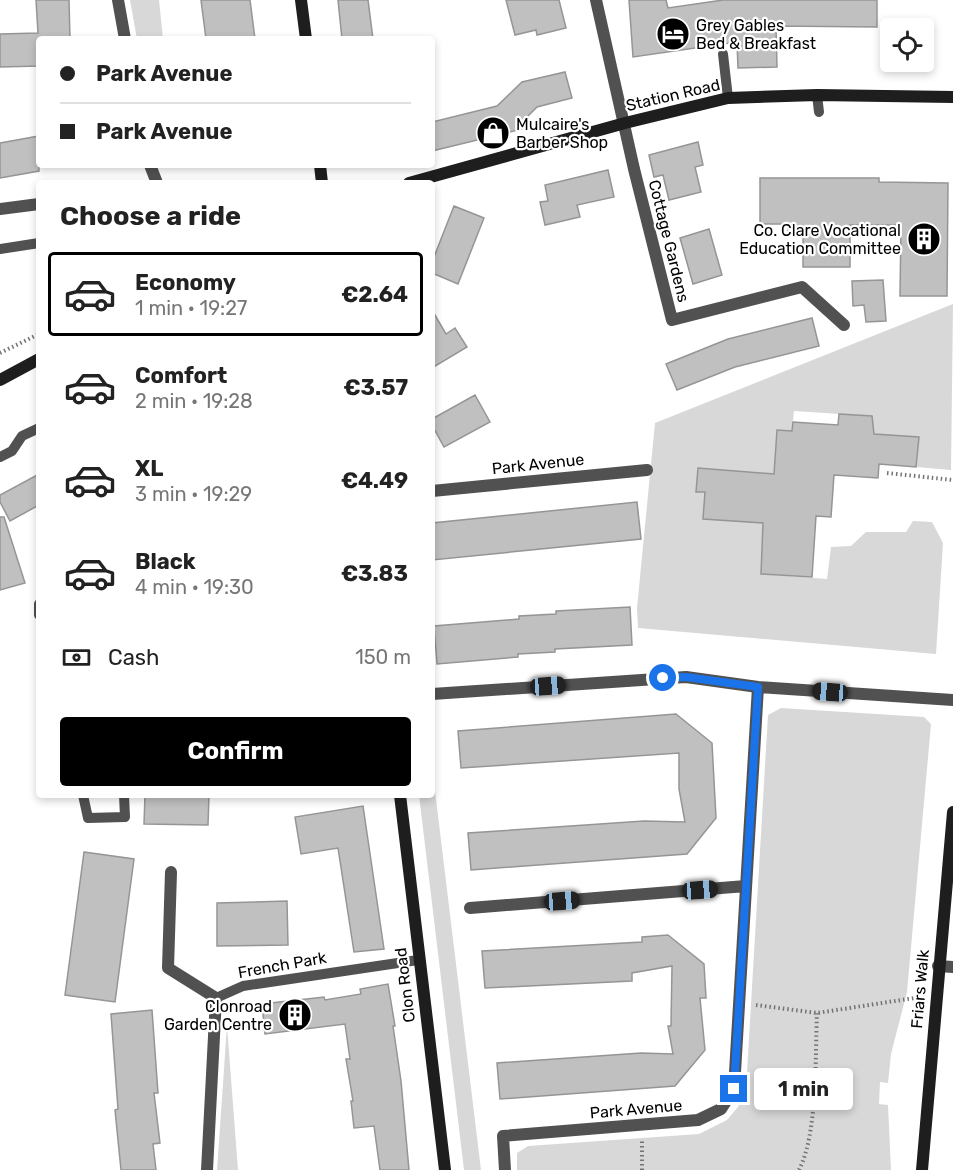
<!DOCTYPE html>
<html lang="en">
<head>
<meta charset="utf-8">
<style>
	body { margin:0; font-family:Rubik,sans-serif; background:#f2f2f2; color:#222; height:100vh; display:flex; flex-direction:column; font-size:22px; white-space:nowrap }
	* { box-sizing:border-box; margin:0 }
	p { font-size:20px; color:#767676 }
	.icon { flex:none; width:33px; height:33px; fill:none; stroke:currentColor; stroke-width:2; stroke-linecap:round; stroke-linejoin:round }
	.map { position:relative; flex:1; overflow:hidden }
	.details { position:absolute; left:36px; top:180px; width:399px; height:618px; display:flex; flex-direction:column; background:#fff; border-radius:6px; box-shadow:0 3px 9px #0003 }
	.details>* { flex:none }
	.top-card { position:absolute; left:36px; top:36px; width:399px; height:132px; border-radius:6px; box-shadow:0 3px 9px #0003; display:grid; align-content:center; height:132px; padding:0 24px; background:#fff }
	.buttons { position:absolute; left:880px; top:18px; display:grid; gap:12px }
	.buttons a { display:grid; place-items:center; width:54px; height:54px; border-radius:6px; background:#fff; box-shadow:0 3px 9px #0003; font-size:30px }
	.end { position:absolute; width:27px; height:27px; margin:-14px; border:8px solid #1a73e8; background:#fff; box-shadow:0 0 0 3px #fff }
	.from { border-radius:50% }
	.bubble { position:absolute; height:42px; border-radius:6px; background:#fff; box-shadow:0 3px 9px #0003; font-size:20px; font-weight:700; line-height:42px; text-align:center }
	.car { position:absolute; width:18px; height:36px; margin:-18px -9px; border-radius:8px; box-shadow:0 0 4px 2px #0007; background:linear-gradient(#222 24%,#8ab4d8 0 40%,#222 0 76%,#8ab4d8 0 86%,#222 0) }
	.top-card b { display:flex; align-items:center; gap:21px; height:57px; font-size:22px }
	.top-card b+b { border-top:2px solid #e0e0e0 }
	.top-card i { width:15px; height:15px; background:#222 }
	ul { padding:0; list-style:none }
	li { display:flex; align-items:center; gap:18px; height:84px; margin:0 12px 9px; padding:0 12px; border:3px solid transparent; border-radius:6px }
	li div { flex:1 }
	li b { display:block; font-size:22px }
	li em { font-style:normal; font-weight:700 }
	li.selected { border-color:#000 }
	li>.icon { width:54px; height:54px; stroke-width:1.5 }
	h2 { padding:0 24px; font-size:27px; line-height:72px }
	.pay { display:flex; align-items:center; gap:15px; height:66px; padding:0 24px; font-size:22px }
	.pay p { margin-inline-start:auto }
	.cta { display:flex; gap:12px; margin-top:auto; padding:12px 24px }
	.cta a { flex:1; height:69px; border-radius:6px; background:#000; color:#fff; font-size:24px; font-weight:700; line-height:69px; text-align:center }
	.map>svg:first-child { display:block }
	.green { fill:#d8d8d8 }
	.building { fill:#c0c0c0; stroke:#959595; stroke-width:1.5 }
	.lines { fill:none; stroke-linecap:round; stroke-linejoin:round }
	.path { stroke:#737373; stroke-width:4; stroke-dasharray:1.5 3; stroke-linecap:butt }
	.lane { stroke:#515151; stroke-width:10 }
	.street { stroke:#515151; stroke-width:12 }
	.secondary { stroke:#1e1e1e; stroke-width:12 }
	.route { stroke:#1a73e8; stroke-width:8 }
	.labels { text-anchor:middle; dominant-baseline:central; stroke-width:4.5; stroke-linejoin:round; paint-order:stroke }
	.poi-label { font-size:16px; fill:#000; stroke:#fff; text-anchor:start }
	.street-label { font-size:16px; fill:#000; stroke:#fff }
</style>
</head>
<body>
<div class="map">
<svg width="953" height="1170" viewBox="0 0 953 1170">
	<rect width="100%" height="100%" fill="#fff"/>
	<!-- green -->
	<path class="green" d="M130 0H159L163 39H137Z
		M953 304 951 470 916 467 918 437 874 434 871 416 794 411 792 431H777L774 474 698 468 696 491 705 492 763 523 761 574 827 579 831 547 851 546 866 532H906L913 521 932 522 943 543 936 654 638 628 637 608 655 423Z
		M781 708 924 717 931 724 907 992 891 1054 888 1083 880 1082 879 1104 888 1105 891 1170H517V1153L528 1146 699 1134 727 1120 738 1107 746 1089 768 715Z
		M432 766 481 1170H464L419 795H432Z
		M227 1026 238 1170H217Z"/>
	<!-- building -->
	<path class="building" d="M36 0H69L70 39H39V66L0 67V34L38 33Z
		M201 0H250L255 39H206Z
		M338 0H368L373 39H342Z
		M506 0H559L566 28 537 35 536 30 515 35Z
		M629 0H666L668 8 723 0H877V27L776 26 777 67 738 68 737 42 633 57Z
		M565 72 572 98 537 107 525 119 526 128 432 151V122L497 106 522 82Z
		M39 136V171L0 178V143Z
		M698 142 703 165 695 167 701 192 669 200 663 175 654 177 649 155Z
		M608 170 614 197 577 205 580 217 545 225 540 202 548 201 545 185Z
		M760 178H879V182L948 183 947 296H900L901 225H850V267H803V234H788V224H760Z
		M454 206 484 218 458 284 432 273V262Z
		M709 229 722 275 693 284 680 238Z
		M883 280 886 321 866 322 864 305 853 306 852 281Z
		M432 310 446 334 455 328 467 347 432 368Z
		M812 318 819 346 735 367 677 390 666 364 728 339Z
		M475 395 490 422 444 447 432 425V419Z
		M839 414 872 416 874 434 919 437 916 467 879 464 878 478 834 475 831 517 816 516 812 577 761 574 763 523 703 519 705 492H696L698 468 774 474 777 430 792 431 793 422 838 425Z
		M39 474V505L10 521 0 502V495Z
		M637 502 641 539 432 560V523Z
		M0 517H4L25 583 0 590Z
		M630 607 632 645 555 649V652L518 654V657L437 664 434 626 519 619V616L556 614V611Z
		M676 714 712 743 716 818 687 854 471 870 468 833 644 821 685 822 679 789V753L461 768 458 731Z
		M145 795H209L208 825 144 824Z
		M363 806 384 949 354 952 338 848 301 854 295 817Z
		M84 852 134 859 115 1002 65 995Z
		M287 901 288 945 217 946V903Z
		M668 935 704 964 706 998H700L705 1050 675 1086 500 1099 497 1063 641 1053 673 1054 668 1026H671L672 966 632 973V981L485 988 482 951 642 942V937Z
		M388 984 395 1026H393L401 1081 409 1170H380L374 1126 354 1128 351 1101H353L346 1059H350L345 1024 265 1034 262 1004 324 997 325 1000 361 994 360 989Z
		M152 1010 158 1093H154L160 1143 153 1144 156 1170H121L115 1110 118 1109 111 1014Z"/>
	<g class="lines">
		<!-- path -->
		<path class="path" d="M0 353 39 334
			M887 473 953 480
			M756 1005 817 1013 921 997
			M642 1170V1141
			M799 1170C818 1133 815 1056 817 1013"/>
		<!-- lane -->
		<path class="lane" d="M723 54 728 98
			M817 95 819 112
			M0 249 39 243
			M0 457 12 451 22 436 39 428
			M39 604V615
			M83 795 88 818 125 817 124 795
			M216 998 243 986 418 960"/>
		<!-- street -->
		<path class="street" d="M118 0 125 39
			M596 0 634 169 672 320 802 287 844 325
			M150 165 157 183
			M0 209 39 204
			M432 491 647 470
			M432 694 686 677 758 687 953 700
			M171 872 168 968 216 998 207 1170
			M470 908 746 886
			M938 966 953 967
			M505 1170 503 1136 698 1120 721 1109 734 1089 758 687"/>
		<!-- secondary -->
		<path class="secondary" d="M301 0 306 39
			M320 165 322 183
			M409 183 625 123 728 98 817 95 953 97
			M0 380 39 359
			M400 795 445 1170
			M922 1170 953 812"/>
	</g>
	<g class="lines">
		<!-- route -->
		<path class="route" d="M663 678 686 677 758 687 734 1089"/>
	</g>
	<!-- icons -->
	<defs>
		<g id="hotel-disc" transform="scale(1.725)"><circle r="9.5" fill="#000" stroke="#fff"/><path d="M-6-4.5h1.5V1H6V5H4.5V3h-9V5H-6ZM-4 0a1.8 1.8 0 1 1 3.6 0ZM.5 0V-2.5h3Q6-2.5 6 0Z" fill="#fff"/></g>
		<g id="shop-disc" transform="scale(1.725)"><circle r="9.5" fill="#000" stroke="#fff"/><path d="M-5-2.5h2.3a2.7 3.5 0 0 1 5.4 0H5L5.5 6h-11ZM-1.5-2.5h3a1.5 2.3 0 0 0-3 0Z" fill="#fff"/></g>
		<g id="building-disc" transform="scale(1.725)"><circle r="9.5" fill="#000" stroke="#fff"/><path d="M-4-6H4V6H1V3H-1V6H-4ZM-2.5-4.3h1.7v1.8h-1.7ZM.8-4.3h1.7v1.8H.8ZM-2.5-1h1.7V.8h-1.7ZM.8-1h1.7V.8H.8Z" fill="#fff"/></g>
	</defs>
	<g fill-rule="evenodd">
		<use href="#hotel-disc" x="673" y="34"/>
		<use href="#shop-disc" x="493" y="133"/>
		<use href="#building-disc" x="924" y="239"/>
		<use href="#building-disc" x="295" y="1015"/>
	</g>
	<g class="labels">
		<!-- poi labels -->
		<g class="poi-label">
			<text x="696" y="25">Grey Gables<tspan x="696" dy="18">Bed &amp; Breakfast</tspan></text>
			<text x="516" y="124">Mulcaire's<tspan x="516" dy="18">Barber Shop</tspan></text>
			<text x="901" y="230" text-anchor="end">Co. Clare Vocational<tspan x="901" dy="18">Education Committee</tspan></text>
			<text x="272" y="1006" text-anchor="end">Clonroad<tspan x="272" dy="18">Garden Centre</tspan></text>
		</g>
		<!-- street labels -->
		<g class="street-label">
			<text transform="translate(673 95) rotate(-13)">Station Road</text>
			<text transform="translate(669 241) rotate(76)">Cottage Gardens</text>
			<text transform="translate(538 464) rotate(-6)">Park Avenue</text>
			<text transform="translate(282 965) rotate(-10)">French Park</text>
			<text transform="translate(405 985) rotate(-97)">Clon Road</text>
			<text transform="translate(920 989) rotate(-85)">Friars Walk</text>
			<text transform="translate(636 1109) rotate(-5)">Park Avenue</text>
		</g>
	</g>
</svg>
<div class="buttons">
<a><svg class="icon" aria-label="locate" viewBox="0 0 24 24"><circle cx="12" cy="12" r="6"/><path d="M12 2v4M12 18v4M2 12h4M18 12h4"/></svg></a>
</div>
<i class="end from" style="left:663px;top:678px"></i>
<i class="end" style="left:734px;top:1089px"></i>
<div class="bubble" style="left:754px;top:1068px;width:99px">1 min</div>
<i class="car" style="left:548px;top:686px;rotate:86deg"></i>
<i class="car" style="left:830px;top:692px;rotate:274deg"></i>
<i class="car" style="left:700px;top:890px;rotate:86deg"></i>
<i class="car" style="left:562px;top:901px;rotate:86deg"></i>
<div class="top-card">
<b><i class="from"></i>Park Avenue</b>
<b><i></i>Park Avenue</b>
</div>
<section class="details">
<h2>Choose a ride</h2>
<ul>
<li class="selected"><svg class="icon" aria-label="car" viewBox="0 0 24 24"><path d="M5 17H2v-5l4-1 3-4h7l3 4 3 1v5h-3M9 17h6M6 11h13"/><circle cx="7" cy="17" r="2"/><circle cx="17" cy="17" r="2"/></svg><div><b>Economy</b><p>1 min · 19:27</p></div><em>€2.64</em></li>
<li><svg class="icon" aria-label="car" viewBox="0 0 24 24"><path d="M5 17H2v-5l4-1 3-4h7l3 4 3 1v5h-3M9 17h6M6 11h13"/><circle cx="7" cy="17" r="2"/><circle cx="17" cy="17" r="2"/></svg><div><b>Comfort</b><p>2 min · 19:28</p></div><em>€3.57</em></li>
<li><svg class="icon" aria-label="car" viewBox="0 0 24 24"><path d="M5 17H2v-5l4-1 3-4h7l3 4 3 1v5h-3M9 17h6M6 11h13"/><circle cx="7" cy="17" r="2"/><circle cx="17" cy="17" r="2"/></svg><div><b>XL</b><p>3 min · 19:29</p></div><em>€4.49</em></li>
<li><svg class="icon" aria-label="car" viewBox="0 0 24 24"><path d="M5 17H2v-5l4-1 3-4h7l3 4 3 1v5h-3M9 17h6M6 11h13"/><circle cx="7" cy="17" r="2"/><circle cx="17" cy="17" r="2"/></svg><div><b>Black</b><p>4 min · 19:30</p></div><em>€3.83</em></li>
</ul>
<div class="pay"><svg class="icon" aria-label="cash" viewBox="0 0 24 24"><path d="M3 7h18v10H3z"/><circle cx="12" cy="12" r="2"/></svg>Cash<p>150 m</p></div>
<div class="cta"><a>Confirm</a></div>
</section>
</div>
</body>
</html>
